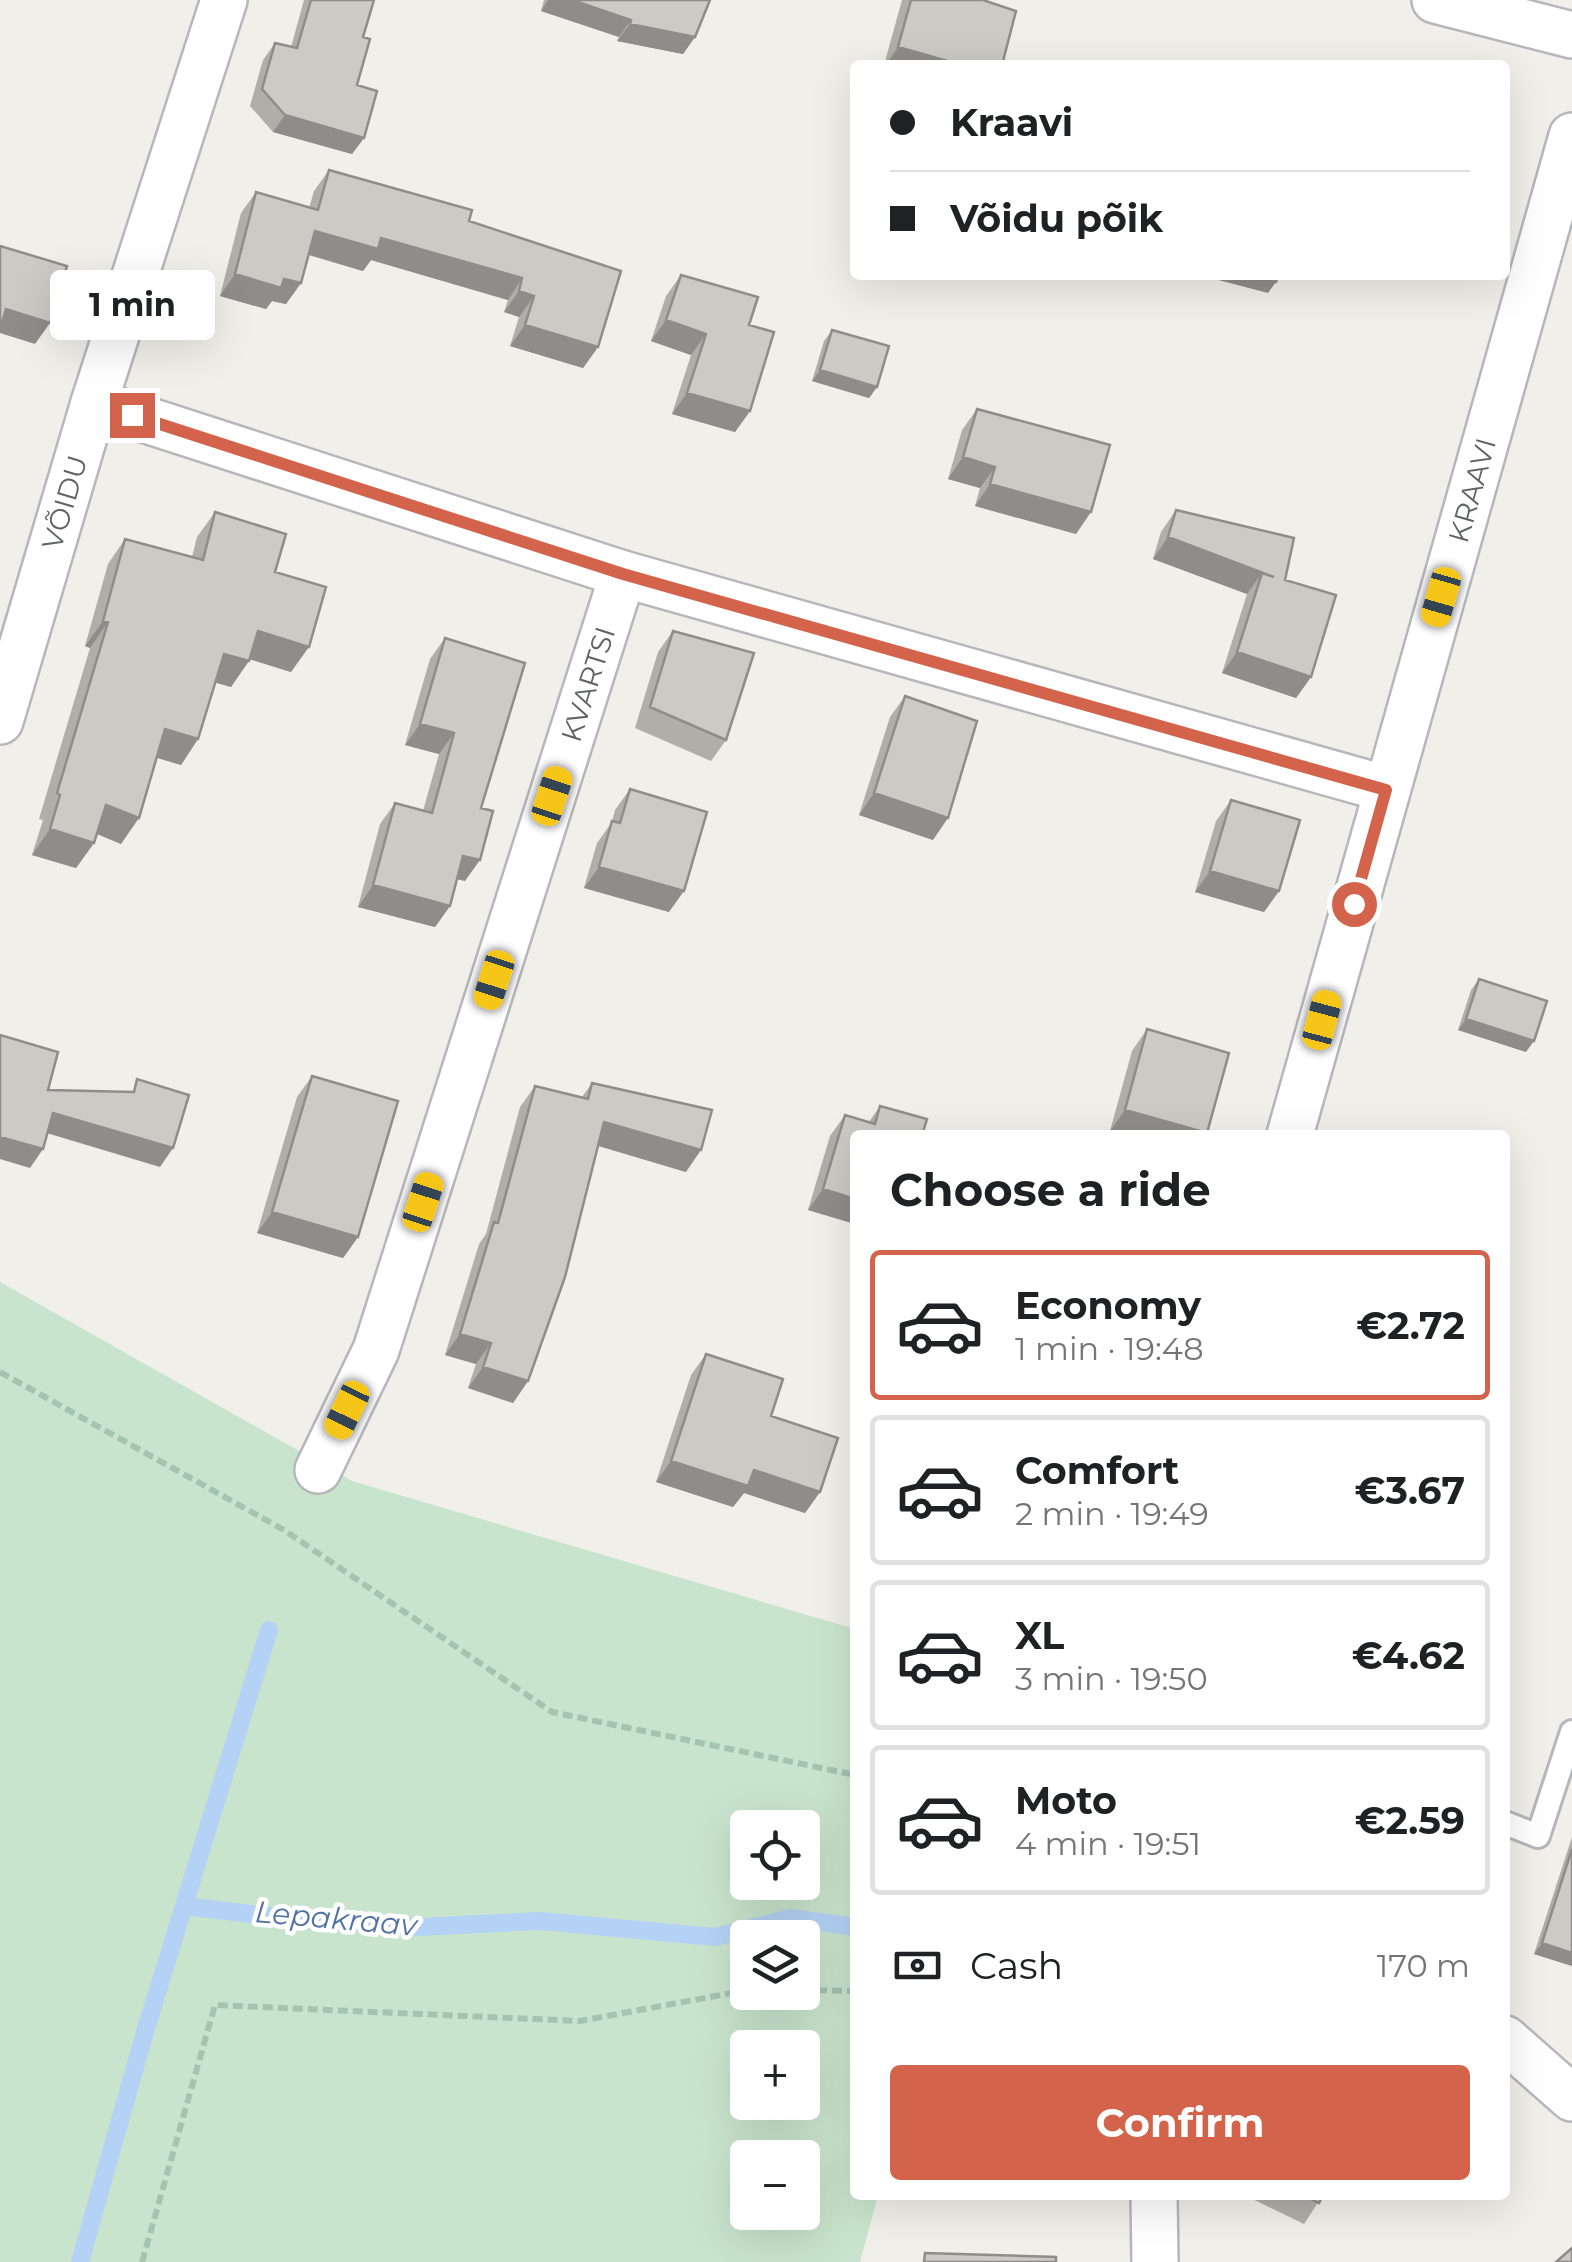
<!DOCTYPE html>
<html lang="en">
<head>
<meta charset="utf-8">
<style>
  body { margin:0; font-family:Montserrat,sans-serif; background:#f2f2f2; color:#202124; height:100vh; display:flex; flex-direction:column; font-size:38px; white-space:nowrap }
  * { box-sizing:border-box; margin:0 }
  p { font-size:32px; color:#757577 }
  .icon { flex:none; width:55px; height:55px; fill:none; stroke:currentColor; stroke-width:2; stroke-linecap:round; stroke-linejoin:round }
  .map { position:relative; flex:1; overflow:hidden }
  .panel { position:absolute; left:850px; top:1130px; width:660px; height:1070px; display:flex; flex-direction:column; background:#fff; border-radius:10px; box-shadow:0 10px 40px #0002 }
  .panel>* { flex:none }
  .top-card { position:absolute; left:850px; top:60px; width:660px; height:220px; border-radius:10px; box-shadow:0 10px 40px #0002; display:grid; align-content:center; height:220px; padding:0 40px; background:#fff }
  .tools { position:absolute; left:730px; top:1810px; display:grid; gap:20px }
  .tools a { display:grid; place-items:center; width:90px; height:90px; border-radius:10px; background:#fff; box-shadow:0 10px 40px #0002; font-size:50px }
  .end { position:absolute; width:45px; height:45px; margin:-22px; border:12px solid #d4634b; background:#fff; box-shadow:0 0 0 5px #fff }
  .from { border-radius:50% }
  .bubble { position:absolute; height:70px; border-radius:10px; background:#fff; box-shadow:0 10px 40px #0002; font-size:32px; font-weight:700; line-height:70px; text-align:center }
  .car { position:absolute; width:30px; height:60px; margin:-30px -15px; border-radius:12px; box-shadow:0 0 8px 2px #0007; background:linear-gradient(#f5c518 24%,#345 0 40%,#f5c518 0 76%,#345 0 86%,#f5c518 0) }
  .top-card b { display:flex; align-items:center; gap:35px; height:95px; font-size:38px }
  .top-card b+b { border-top:2px solid #e0e0e0 }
  .top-card i { width:25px; height:25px; background:#202124 }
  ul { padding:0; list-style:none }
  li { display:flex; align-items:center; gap:30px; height:150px; margin:0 20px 15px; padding:0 20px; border:5px solid #e0e0e0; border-radius:10px }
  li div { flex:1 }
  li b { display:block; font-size:38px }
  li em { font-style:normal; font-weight:700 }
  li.current { border-color:#d4634b }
  li>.icon { width:90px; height:90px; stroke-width:1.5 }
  h2 { padding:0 40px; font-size:45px; line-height:120px }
  .pay { display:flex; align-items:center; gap:25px; height:110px; padding:0 40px; font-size:38px }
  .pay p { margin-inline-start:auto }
  .cta { display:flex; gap:20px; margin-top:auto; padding:20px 40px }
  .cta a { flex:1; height:115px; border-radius:10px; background:#d4634b; color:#fff; font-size:40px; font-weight:700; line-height:115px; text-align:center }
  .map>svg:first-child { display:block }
</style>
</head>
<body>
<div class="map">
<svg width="1572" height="2262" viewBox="0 0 1572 2262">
  <rect width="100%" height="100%" fill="#f0efe9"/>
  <!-- green -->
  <path fill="#c9e4cc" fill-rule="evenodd" d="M0,1282L352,1481L855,1629V2195H878L860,2262H0ZM748,1828H802V1882H748ZM748,1938H802V1992H748ZM748,2048H802V2102H748ZM748,2158H802V2212H748Z"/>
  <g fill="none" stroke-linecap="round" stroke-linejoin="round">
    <!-- stream -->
    <path stroke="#b4d2f5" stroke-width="18" d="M184,1906L284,1918L419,1927L540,1921L715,1937L791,1918L855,1927
      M80,2262L145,2032L269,1630"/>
    <!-- service casing -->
    <g stroke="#b5b7bb" stroke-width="28">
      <path id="service" d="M1505,1823L1538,1836L1572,1732"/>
    </g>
    <!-- minor casing -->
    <g stroke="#b5b7bb" stroke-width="50">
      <g id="minor">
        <path d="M1435,0L1572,35"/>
        <path d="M94,403L623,574L1387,789"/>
        <path id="s1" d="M0,721L94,403L224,0"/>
        <path id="s2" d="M1290,1135L1572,136"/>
        <path id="s3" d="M318,1470L376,1350L623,574"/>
        <path d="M1505,2039L1572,2098"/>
        <path d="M1154,2195L1155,2262"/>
      </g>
    </g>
    <!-- path -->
    <path stroke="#a3c4af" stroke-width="6" stroke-dasharray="10 5" stroke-linecap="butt" d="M0,1372L284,1530L552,1712L855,1775
      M802,1990L855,1991
      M142,2262L215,2005L580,2021L748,1990"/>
    <!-- service -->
    <use href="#service" stroke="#fff" stroke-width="22"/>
    <!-- minor -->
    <use href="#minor" stroke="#fff" stroke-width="45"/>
  </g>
  <!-- wall -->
  <path fill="#afaea9" d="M304,0H374L363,37L357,85L364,138L352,154L273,132L250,106L263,60L275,43L291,47Z
    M544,0H710L695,37L683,54L617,41L619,37L541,11Z
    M902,0H983L1002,65H884Z
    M329,170L469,221L598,347L583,368L510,346L519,317L504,312L508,300L371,260L363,271L308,255L301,283L286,304L272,301L266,309L220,296L241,213L256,192L309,208L314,191Z
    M681,275L749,325L750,411L735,432L672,414L691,355L651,341L666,296Z
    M832,330L877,387L869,398L812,381L824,341Z
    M977,409L1076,534L975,506L980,488L948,479L962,430Z
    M1176,510L1285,580L1311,677L1296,698L1222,673L1247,594L1153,559L1161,532Z
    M215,512L275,572L291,672L249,659L231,687L215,682L198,739L181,765L157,757L121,844L97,834L94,843L76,868L32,855L43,820L39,819L90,648L85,646L108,564L125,539L192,557L197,537Z
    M673,631L726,740L711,761L635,728L658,652Z
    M445,638L481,808L465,881L457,879L450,906L435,927L358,907L380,824L395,803L423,811L439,754L405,745L430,659Z
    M905,696L933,840L859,815L890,717Z
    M630,789L669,912L584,888L597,843L612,822L615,810Z
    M1231,800L1279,891L1264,912L1195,892L1216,821Z
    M1479,979L1526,1052L1458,1030L1471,990Z
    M1147,1029L1205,1135H1123L1110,1131L1132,1051Z
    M312,1076L358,1237L343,1258L257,1233L297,1097Z
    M592,1083L686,1172L598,1146L528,1381L513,1403L468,1388L476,1364L445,1355L479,1244L486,1234L520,1107L535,1086L582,1097Z
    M880,1106L855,1224L808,1210L830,1136L845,1115L869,1122Z
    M706,1354L771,1416L820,1492L805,1513L744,1493L733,1507L656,1482L691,1375Z
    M1572,1837V1966L1534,1954Z
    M1244,2195H1323L1304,2224Z"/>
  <!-- shaded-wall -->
  <path fill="#8e8d8a" d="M548,0H572L631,20L619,37L541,11Z
    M630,24L695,37L683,54L617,41Z
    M898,47L951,62L949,65H886Z
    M285,115L364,138L352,154L273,132Z
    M315,231L381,238L522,278L508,300L371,260L363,271L300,252Z
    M235,274L284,279L301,283L286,304L272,301L266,309L220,296Z
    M1250,275L1276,282L1268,293L1203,276Z
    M519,291L534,296L519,317L504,312Z
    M6,309L50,323L35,344L0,333V318Z
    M666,320L706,334L691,355L651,341Z
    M525,325L598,347L583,368L510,346Z
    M820,370L877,387L869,398L812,381Z
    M687,393L750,411L735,432L672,414Z
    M963,457L995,467L980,488L948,479Z
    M990,484L1091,512L1076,534L975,506Z
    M1168,537L1274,577L1262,573L1247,594L1153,559Z
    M103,621L108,622L90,648L85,646Z
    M258,631L309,647L291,672L240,656Z
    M1237,652L1311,677L1296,698L1222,673Z
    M224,654L249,661L231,687L206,680Z
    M420,724L454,733L439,754L405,745Z
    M165,729L198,739L181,765L147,755Z
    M874,793L948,818L933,840L859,815Z
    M106,805L139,818L121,844L88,830Z
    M50,829L94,843L76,868L32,855Z
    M463,856L480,860L465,881L448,877Z
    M599,867L684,891L669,912L584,888Z
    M1210,871L1279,891L1264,912L1195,892Z
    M373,885L450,906L435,927L358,907Z
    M1466,1019L1534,1041L1526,1052L1458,1030Z
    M1125,1110L1207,1133L1205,1135H1123L1110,1131Z
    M53,1113L173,1148L160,1167L40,1131Z
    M604,1122L701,1150L686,1172L589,1143Z
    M0,1137L43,1149L30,1168L0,1159Z
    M823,1189L855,1199V1224L808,1210Z
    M272,1212L358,1237L343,1258L257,1233Z
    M460,1334L491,1343L476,1364L445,1355Z
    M483,1367L528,1381L513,1403L468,1388Z
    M671,1461L754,1470L820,1492L805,1513L744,1493L733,1507L656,1482Z
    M1542,1943L1572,1953V1966L1534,1954Z"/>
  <!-- building -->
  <path fill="#cbcac5" stroke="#8e8d8a" stroke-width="2.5" d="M311,0H374L363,37L370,39L357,85L377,91L364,138L285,115L262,89L275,43L297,48Z
    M572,0H710L695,37L630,24L631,20Z
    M911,0H983L1016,11L1002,65H951V62L898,47Z
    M329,170L472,210L469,221L621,271L598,347L525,325L534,296L519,291L522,278L381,238L378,249L315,231L301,283L284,279L281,288L235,274L256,192L318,210Z
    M0,246L67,266L50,323L6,309L1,326H0Z
    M681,275L758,297L749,325L774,332L750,411L687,393L706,334L666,320Z
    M1250,275H1278L1276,282Z
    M832,330L889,346L877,387L820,370Z
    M977,409L1110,445L1091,512L990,484L995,467L963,457Z
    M1176,510L1294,538L1285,580L1336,595L1311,677L1237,652L1262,573L1274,577L1168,537Z
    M215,512L286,534L275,572L326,587L309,647L258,631L249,661L224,654L198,739L165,729L139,818L106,805L94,843L50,829L60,795L57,793L108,622L103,621L125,539L203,560Z
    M673,631L754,653L726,740L650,707Z
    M445,638L525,663L481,808L493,811L480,860L463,856L450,906L373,885L395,803L432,813L454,733L420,724Z
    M905,696L977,721L948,818L874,793Z
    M630,789L707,812L684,891L599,867L612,821L620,823Z
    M1231,800L1300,820L1279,891L1210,871Z
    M1479,979L1547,1001L1534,1041L1466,1019Z
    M1147,1029L1229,1053L1207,1133L1125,1110Z
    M0,1035L58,1052L48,1090L134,1092L137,1079L189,1095L173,1148L53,1113L43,1149L0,1137Z
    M312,1076L398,1101L358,1237L272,1212Z
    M592,1083L712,1110L701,1150L604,1122L565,1277L528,1381L483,1367L491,1343L460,1334L494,1222L498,1223L535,1086L588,1099Z
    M880,1106L927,1119L922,1135H855V1199L823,1189L845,1115L875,1124Z
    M706,1354L783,1379L771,1416L838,1438L820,1492L754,1470L748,1486L671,1461Z
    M1572,1849V1953L1542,1943Z
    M1303,2195H1323L1319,2203Z
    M1572,2248V2262H1556Z
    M925,2253L1056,2257V2262H924Z"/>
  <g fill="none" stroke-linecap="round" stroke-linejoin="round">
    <!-- route -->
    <path stroke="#d4634b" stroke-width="12" d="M132,415L623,574L1386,790L1354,904"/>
  </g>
  <g text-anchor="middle" stroke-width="9" stroke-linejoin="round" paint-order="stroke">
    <!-- street labels -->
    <g font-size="28" fill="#606267" stroke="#fff">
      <text dy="10" stroke="none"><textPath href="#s2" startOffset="670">KRAAVI</textPath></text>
      <text dy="10" stroke="none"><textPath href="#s1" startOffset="228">VÕIDU</textPath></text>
      <text dy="10" stroke="none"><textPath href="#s3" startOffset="832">KVARTSI</textPath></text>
    </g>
    <!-- water labels -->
    <g font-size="30" font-style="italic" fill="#5272a6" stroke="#fff">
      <text transform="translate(336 1919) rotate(5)" y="10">Lepakraav</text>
    </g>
  </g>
</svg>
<div class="tools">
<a><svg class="icon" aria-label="locate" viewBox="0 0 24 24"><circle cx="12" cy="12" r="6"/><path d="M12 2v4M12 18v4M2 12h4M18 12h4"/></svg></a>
<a><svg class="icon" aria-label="layers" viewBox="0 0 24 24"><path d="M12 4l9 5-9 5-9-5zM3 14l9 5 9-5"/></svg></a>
<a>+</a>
<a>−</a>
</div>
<i class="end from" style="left:1354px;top:904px"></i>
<i class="end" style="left:132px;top:415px"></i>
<div class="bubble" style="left:50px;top:270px;width:165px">1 min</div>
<i class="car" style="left:1441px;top:597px;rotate:196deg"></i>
<i class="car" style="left:552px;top:796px;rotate:18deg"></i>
<i class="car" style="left:494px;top:980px;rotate:198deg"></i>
<i class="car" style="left:1322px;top:1020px;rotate:15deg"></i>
<i class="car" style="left:423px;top:1202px;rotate:18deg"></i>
<i class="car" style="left:347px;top:1410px;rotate:206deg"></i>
<div class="top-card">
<b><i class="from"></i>Kraavi</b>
<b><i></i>Võidu põik</b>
</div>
<section class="panel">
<h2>Choose a ride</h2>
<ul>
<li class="current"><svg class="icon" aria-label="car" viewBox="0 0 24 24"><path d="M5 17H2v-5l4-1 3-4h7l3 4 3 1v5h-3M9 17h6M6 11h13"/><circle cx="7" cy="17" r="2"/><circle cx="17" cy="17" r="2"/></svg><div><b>Economy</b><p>1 min · 19:48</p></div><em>€2.72</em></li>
<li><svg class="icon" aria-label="car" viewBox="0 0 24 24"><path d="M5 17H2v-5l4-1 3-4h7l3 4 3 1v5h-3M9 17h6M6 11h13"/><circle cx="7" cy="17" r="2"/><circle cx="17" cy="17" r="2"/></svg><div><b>Comfort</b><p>2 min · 19:49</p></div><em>€3.67</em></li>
<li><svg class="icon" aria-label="car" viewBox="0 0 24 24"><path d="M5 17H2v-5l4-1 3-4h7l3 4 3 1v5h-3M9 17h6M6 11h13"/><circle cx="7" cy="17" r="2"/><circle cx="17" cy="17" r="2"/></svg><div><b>XL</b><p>3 min · 19:50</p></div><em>€4.62</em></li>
<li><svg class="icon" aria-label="car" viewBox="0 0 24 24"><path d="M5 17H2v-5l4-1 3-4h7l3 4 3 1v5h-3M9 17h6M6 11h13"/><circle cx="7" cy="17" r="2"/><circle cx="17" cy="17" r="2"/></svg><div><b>Moto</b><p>4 min · 19:51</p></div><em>€2.59</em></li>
</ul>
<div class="pay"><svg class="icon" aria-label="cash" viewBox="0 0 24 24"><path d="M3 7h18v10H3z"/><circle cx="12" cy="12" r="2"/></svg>Cash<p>170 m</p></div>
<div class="cta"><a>Confirm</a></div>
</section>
</div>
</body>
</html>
